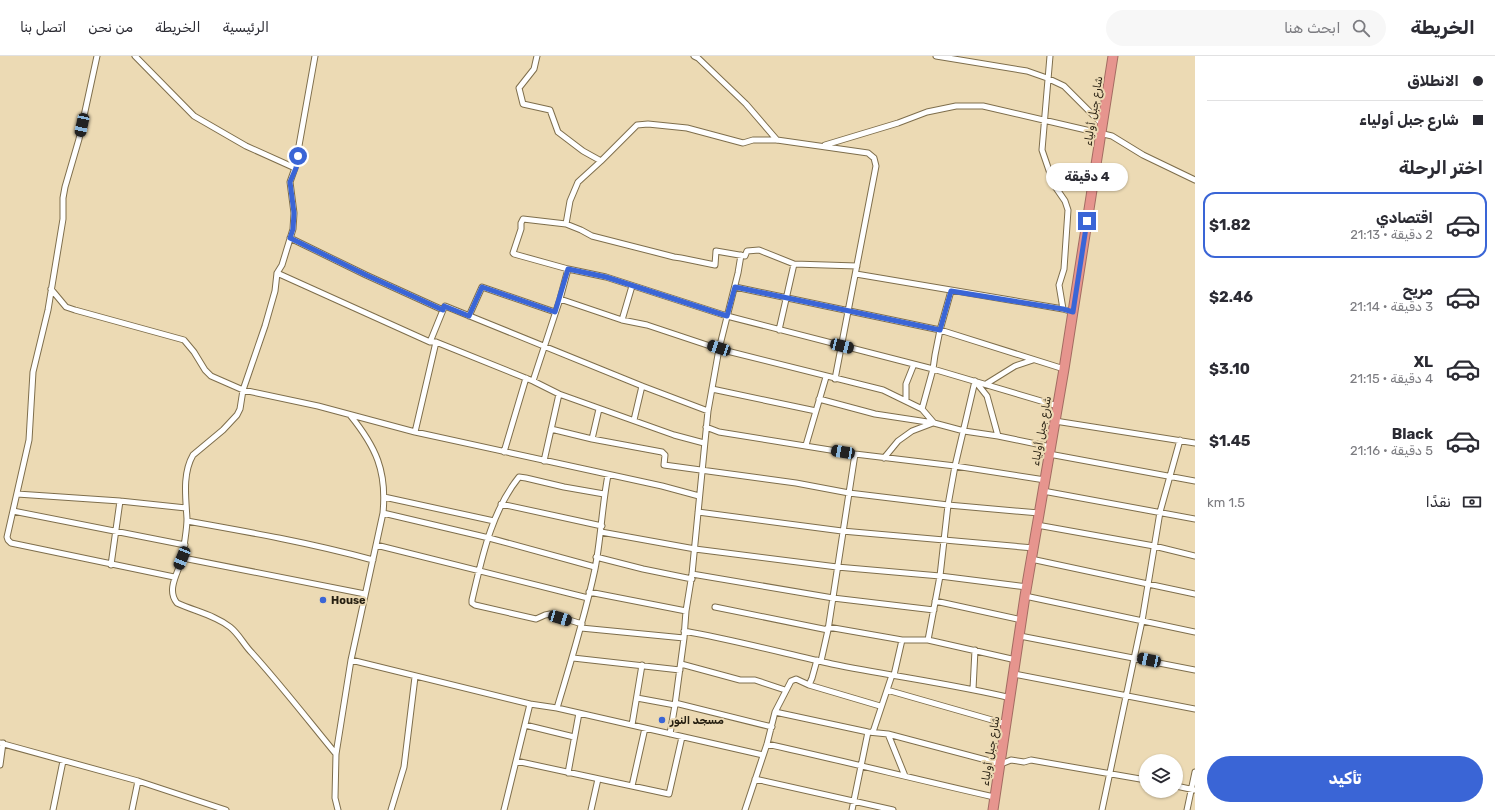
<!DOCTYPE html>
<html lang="ar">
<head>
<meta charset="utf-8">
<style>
  body { margin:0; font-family:Rubik,"Noto Naskh Arabic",sans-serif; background:#f7f7f7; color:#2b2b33; direction:rtl; height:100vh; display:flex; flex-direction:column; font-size:15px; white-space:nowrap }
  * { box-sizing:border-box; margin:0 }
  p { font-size:13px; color:#7c7c81 }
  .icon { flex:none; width:22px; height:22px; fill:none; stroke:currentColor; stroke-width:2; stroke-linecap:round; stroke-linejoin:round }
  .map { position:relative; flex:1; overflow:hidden; direction:ltr }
  .sheet { display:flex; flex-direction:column; background:#fff; width:300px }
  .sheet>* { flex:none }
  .banner { display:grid; align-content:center; height:88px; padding:0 12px; background:#fff }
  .fabs { position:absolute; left:1139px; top:698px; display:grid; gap:8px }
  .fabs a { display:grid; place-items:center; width:44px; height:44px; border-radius:50%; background:#fff; box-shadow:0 1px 3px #0004; font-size:20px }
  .end { position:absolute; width:18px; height:18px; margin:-9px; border:5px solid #3a65d6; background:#fff; box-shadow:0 0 0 2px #fff }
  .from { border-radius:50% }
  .bubble { position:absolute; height:28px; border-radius:14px; background:#fff; box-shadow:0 1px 3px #0004; font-size:13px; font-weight:700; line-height:28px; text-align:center; direction:rtl }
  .car { position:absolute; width:12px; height:24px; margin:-12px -6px; border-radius:5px; box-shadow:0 0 3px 1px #0007; background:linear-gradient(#222 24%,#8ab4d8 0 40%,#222 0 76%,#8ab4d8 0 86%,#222 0) }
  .banner b { display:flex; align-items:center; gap:14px; height:38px; font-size:15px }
  .banner b+b { border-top:1px solid #e1e1e2 }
  .banner i { width:10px; height:10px; background:#2b2b33 }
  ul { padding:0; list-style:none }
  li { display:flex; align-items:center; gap:12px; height:66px; margin:0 8px 6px; padding:0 4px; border:2px solid transparent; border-radius:12px }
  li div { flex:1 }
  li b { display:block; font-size:15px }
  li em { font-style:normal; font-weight:700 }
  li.active { border-color:#3a65d6 }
  li>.icon { width:36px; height:36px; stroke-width:1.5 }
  h2 { padding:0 12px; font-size:18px; line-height:48px }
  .pay { display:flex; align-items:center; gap:10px; height:44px; padding:0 12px; font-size:15px }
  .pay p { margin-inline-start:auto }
  .primary-button { display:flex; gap:8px; margin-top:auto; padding:8px 12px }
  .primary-button a { flex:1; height:46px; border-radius:24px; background:#3a65d6; color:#fff; font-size:16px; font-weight:700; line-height:46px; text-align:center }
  header { display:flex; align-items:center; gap:24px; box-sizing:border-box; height:56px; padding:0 20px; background:#fff; border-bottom:1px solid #e1e1e2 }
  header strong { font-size:19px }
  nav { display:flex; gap:22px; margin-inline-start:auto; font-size:14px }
  .search { width:280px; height:36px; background:#f7f7f7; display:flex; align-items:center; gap:10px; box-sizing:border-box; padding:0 14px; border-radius:22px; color:#7c7c81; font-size:15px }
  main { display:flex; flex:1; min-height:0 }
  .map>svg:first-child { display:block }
</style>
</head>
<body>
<header>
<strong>الخريطة</strong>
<div class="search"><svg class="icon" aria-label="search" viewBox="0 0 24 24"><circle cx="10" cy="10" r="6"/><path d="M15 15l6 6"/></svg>ابحث هنا</div>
<nav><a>الرئيسية</a><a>الخريطة</a><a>من نحن</a><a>اتصل بنا</a></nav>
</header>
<main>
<section class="sheet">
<div class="banner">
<b><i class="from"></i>الانطلاق</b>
<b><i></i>شارع جبل أولياء</b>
</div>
<h2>اختر الرحلة</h2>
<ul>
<li class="active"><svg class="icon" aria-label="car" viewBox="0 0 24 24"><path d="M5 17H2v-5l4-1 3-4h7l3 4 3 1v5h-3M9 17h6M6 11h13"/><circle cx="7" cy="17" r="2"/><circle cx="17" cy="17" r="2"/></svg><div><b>اقتصادي</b><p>2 دقيقة · 21:13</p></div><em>$1.82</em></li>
<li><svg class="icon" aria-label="car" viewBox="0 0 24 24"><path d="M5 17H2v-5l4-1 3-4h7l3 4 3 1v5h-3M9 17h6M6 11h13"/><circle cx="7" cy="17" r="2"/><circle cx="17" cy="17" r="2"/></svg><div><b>مريح</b><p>3 دقيقة · 21:14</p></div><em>$2.46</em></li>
<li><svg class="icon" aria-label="car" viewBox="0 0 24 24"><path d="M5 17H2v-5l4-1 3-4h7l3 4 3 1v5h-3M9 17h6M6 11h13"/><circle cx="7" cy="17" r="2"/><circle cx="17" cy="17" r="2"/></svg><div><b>XL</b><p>4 دقيقة · 21:15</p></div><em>$3.10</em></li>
<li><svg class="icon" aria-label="car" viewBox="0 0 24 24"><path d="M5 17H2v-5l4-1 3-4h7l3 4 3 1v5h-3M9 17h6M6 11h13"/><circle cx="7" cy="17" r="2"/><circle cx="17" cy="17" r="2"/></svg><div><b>Black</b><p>5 دقيقة · 21:16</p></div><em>$1.45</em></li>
</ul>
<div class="pay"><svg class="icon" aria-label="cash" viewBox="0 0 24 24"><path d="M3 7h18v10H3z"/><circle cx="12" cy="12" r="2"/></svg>نقدًا<p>1.5 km</p></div>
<div class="primary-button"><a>تأكيد</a></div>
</section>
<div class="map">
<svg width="1195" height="754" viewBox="0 0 1195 754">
  <rect width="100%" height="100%" fill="#ecdab4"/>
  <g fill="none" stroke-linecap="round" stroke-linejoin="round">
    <!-- street casing -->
    <g stroke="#7e6e4c" stroke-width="7">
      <path id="street" d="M97,0L79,83L65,131L63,142V163L48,254L33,316L29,384L7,481L8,484L11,487L174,521
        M135,0L194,60L246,90L295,112
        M315,0L295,112L290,126L294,157L293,173L282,209L277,217L275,235L265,270L243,334L240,353L237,359L223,374L193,399C182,418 186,443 187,463C187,472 185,482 184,491C184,495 183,500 182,503C178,517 166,534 177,547C194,555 215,559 230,571C239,578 244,589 252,597C281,629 308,664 336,698
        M537,0L534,13L519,32L523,48L550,54L558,76L583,95L601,105L637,69L648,68L687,72L743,87L753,84H777L868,97L874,102L876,110L835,323
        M694,0L698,2L746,48L777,84
        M936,0L1027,15L1047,22L1064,30L1102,68
        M1050,0L1042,94L1054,129L1065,145L1068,154L1064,213L1059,229L1063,253
        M825,89L898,67L927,56L956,50H983L1112,80L1143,99L1195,124
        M566,168L581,174L592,180L674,201L681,202L715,209L716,195L745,200L747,195L759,194L794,208
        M290,182L366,219L443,254L445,250L642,330L708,355
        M568,213L514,198L513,197L521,173V167L523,163L566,168L570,145L578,126L601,105
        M277,217L430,286H436L533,325L559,338L674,379L704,387
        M856,218L1063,253L1073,256
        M735,231L940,274L1064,313
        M51,233L66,251L75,254L184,284L194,296L205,314L211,320L243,334L318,350L415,376L662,430L699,440
        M560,243L622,264L647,269L719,293L883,334L922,353L934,367L964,375L998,380L1051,391
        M469,260L482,231L555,256
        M622,264L632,230
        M779,274L794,208L857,210
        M430,286L443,254
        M533,325L560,243L568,213L606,221L727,260L933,313L1058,350
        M975,325L987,340L998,380
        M986,328L1015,310L1033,304
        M712,333L816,355
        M819,343L875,358L934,367
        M906,345V328L914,308
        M922,353L933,313L935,299L940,274L951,235
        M634,364L642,330
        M1055,365L1195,387
        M706,371L719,376L855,398L955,410L1045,424
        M551,373L592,383L662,396L665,399L664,409L796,427L849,437L948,449L1039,457
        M415,376L436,286
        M592,383L599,353
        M806,389L826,321
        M504,396L526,322
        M1049,398L1195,425
        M884,402L898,385L912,375L933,367
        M544,405L559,338
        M1043,435L1195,463
        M17,438L120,445L186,452
        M384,441L494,465
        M501,448L602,470
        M13,455L185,489
        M698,456L842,475L1034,492
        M383,457L489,482L595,511
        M187,465C249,476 311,487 373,504
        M1037,469L1154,490L1195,500
        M601,476L695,493L837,511L940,520L1027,531
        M376,489L588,542
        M596,501L643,513L692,523
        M183,502L365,538
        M1031,503L1195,538
        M111,509L120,445
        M692,518L833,542L934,554
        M589,536L686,555
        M1025,540L1195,576
        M935,545L1022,564
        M715,551L828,574
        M582,568L550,558L545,559L536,563L475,549L472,547V544C482,502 491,456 519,421L526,422L564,431L604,438
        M828,571L902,584H928L1016,604
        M581,572L684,582
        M684,575C734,584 783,597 832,608C891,620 952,628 1011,642
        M1020,580L1195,614
        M928,584L940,520L948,449L955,410L975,325
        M573,602L680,614
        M351,604L530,648L557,652L763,699
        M821,605L828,574L855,398
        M681,608L740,624H755L785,634
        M1014,618L1195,653
        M894,619L902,584
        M809,629L812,622L817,604
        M973,633L975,594
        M887,634L1006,668
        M637,642L675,649
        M675,647L772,671
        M557,652C571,606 585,560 595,513C601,482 602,450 608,419
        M775,656L868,676L888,678L1001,708L1011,704L1024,706L1031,704L1146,724
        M525,669L574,681
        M632,669L642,609
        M873,676L892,619
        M670,678L675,649L684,582L686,555L692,518L708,355L719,293L738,217L741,199
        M888,678L905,720
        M0,687L138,725L226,754
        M767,688C843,705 919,724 994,741
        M516,705L669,738L682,681
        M0,709L3,687
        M568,717L579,657
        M755,723L893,754
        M632,730L645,672
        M1176,730L1195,734
        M53,754L63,705
        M132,754L138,725
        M338,754L335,742L336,698L351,604L383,457C387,415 376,391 350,359
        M391,754L404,711L415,621
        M504,754L530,648
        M591,754L598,723
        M745,754L767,688L775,656L791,625L796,623L809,629L880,650
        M852,754L868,676
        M1102,754L1142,565L1160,456L1180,384
        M1187,754L1195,716"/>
    </g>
    <!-- highway casing -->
    <g stroke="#a36c62" stroke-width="11">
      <path id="highway" d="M993,754L1025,540L1064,313L1113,0"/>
    </g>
    <!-- street -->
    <use href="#street" stroke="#fff" stroke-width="5"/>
    <!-- highway -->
    <use href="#highway" stroke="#e6958e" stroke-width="9"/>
  </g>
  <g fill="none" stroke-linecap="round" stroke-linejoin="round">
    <!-- route -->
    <path stroke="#3a65d6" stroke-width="5" d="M298,100L296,112L290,126L294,157L293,173L290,182L366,219L443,254L444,250L469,260L482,231L555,256L568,213L606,221L727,260L735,231L940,274L951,235L1063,253L1073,256L1087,165"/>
  </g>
  <!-- markers -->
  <g fill="#3a65d6" stroke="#ecdab4" stroke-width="1.5">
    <circle cx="323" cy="544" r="4"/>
    <circle cx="662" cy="664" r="4"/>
  </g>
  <g text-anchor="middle" stroke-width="4" stroke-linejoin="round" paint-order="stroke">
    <!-- street labels -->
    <g font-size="11" fill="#261f11" stroke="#ecdab4">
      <text transform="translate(1093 55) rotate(-81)" y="4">شارع جبل أولياء</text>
      <text transform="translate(1041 375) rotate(-80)" y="4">شارع جبل أولياء</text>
      <text transform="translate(990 695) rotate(-81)" y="4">شارع جبل أولياء</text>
    </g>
    <!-- poi labels -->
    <g font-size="11" font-weight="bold" fill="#261f11" stroke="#ecdab4" text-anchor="start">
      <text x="331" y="548">House</text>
      <text x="670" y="668">مسجد النور</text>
    </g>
  </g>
</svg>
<div class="fabs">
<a><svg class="icon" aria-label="layers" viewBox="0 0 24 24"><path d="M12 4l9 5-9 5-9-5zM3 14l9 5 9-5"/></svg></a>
</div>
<i class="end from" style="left:298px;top:100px"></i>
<i class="end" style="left:1087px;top:165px"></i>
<div class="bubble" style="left:1046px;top:107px;width:82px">4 دقيقة</div>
<i class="car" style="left:82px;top:69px;rotate:192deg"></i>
<i class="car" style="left:842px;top:290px;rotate:104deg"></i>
<i class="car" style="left:719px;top:292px;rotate:288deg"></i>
<i class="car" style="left:843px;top:396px;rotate:280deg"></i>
<i class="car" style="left:182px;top:502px;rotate:202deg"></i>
<i class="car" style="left:560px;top:562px;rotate:107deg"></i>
<i class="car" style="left:1149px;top:604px;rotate:282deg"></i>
</div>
</main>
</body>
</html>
